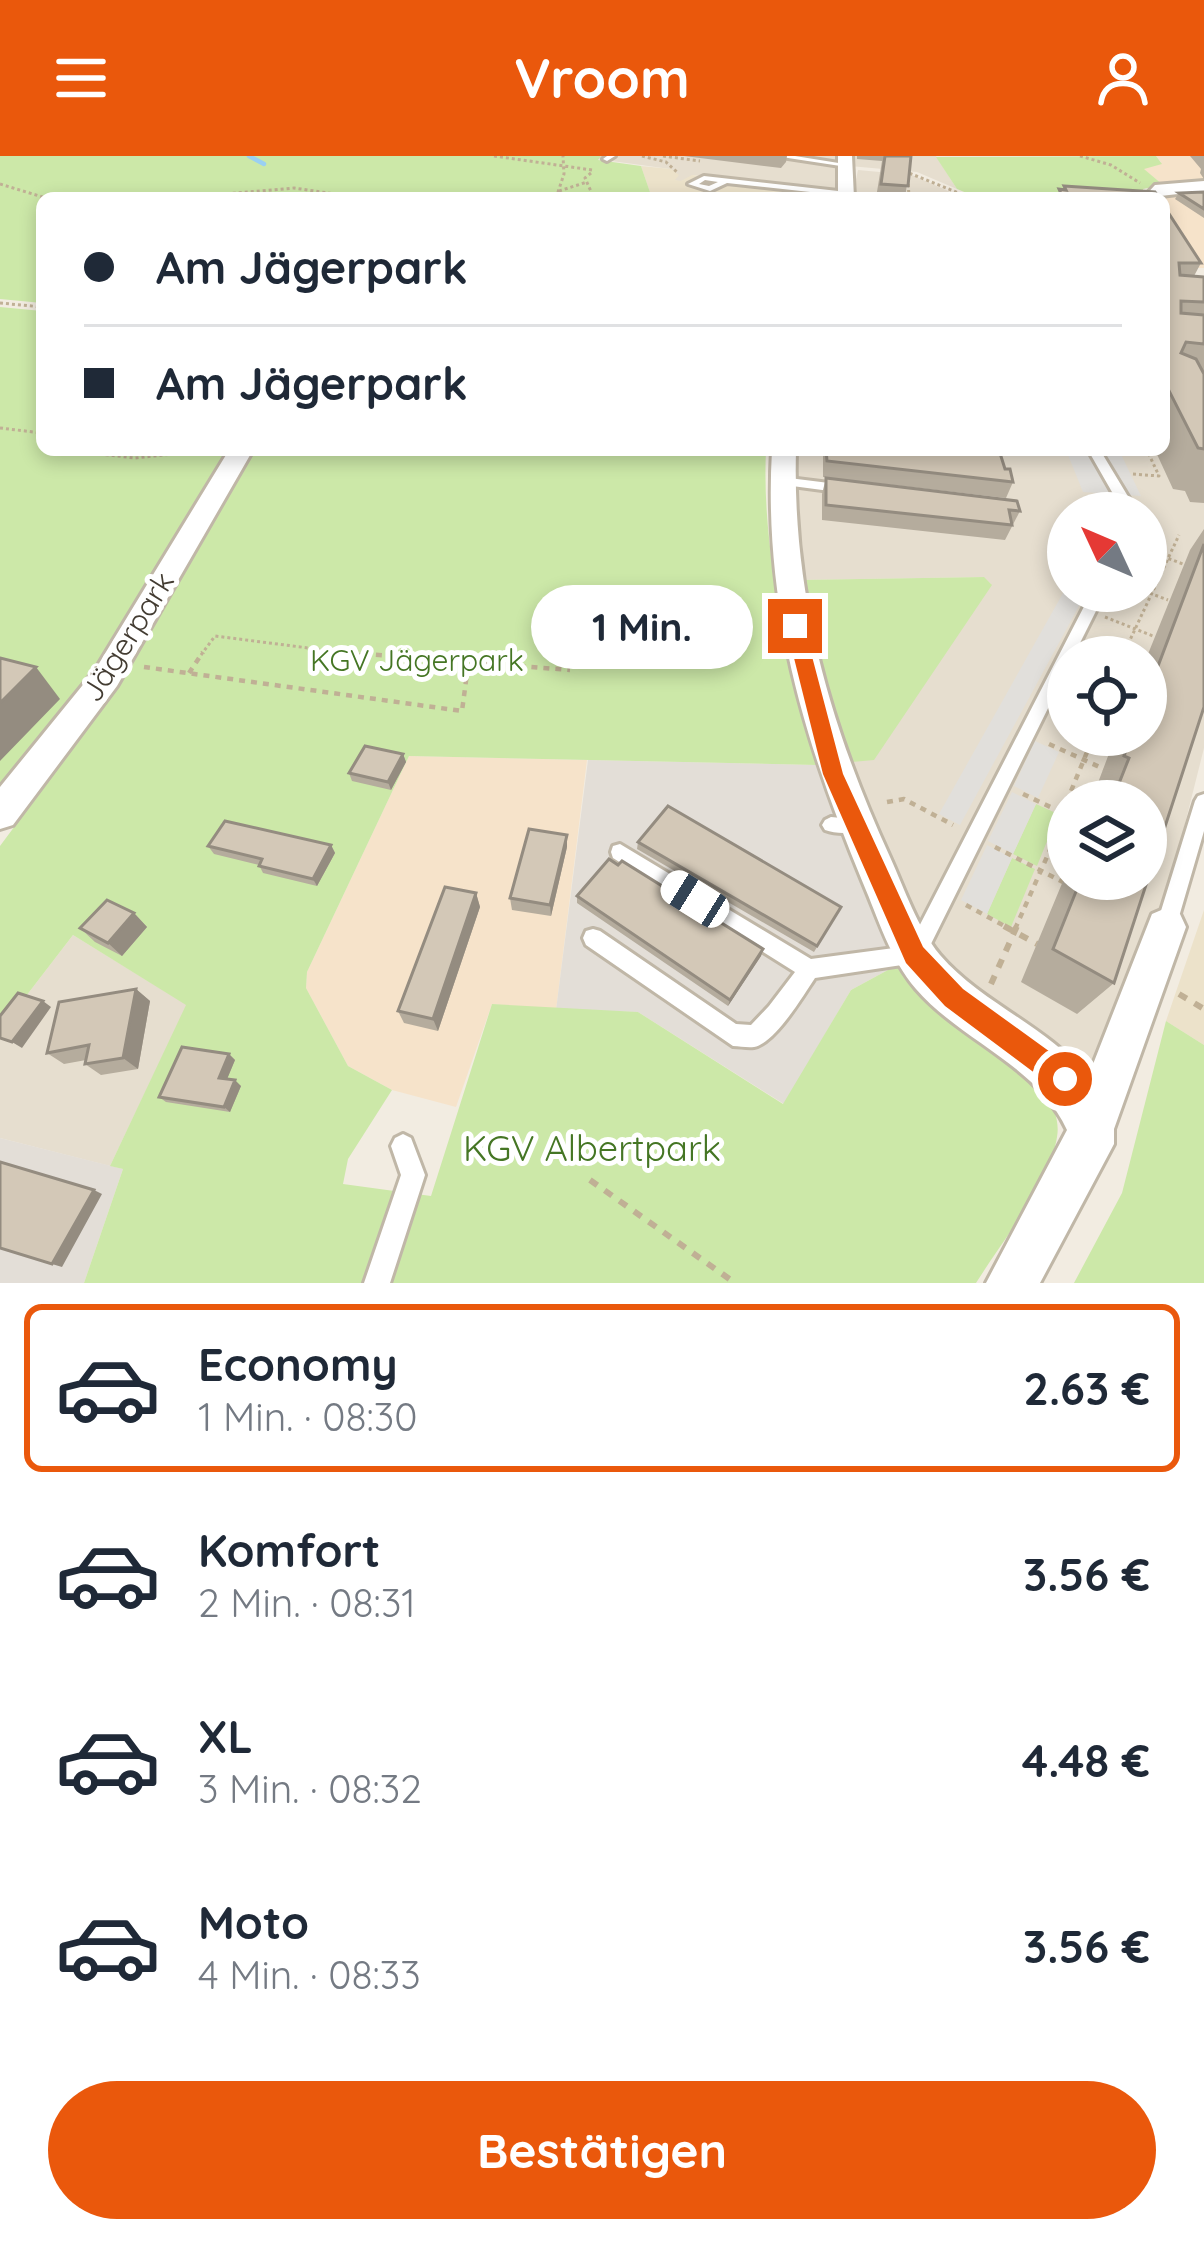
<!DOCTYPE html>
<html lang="de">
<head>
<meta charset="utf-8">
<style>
  body { margin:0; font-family:Quicksand,sans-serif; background:#f6f6f7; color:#1f2937; height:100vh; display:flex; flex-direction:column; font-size:45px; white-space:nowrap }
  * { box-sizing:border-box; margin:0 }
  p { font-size:39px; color:#747a83 }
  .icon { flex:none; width:66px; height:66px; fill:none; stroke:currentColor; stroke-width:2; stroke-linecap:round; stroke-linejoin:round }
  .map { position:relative; height:1127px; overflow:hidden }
  .sheet { display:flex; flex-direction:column; background:#fff; flex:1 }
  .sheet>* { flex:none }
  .hud { position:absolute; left:36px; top:36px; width:1134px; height:264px; border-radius:18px; box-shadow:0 6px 18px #0003; display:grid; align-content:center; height:264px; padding:0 48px; background:#fff }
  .needle { width:78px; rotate:314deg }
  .controls { position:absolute; left:1047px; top:336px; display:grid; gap:24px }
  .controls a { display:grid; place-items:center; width:120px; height:120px; border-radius:50%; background:#fff; box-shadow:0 6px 18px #0003; font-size:60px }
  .end { position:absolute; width:54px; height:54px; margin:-27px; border:15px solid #ea580c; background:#fff; box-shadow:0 0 0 6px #fff }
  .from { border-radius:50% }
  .bubble { position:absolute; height:84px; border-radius:42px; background:#fff; box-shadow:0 6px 18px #0003; font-size:39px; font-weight:700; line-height:84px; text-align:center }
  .car { position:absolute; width:36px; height:72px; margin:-36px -18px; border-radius:15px; box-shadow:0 0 9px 3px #0007; background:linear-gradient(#fff 24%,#345 0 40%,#fff 0 76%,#345 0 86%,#fff 0) }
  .hud b { display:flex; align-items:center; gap:42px; height:114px; font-size:45px }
  .hud b+b { border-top:3px solid #e0e1e3 }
  .hud i { width:30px; height:30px; background:#1f2937 }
  ul { padding:21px 0 0; list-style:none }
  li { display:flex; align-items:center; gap:36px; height:168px; margin:0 24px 18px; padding:0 24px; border:6px solid transparent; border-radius:18px }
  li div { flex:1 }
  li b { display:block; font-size:45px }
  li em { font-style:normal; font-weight:700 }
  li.on { border-color:#ea580c }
  li>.icon { width:108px; height:108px; stroke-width:1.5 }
  .cta { display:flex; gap:24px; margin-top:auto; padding:24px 48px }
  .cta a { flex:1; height:138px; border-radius:72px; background:#ea580c; color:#fff; font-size:48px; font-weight:700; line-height:138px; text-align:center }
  header { display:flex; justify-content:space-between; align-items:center; height:156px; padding:0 48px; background:#ea580c; color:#fff; font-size:54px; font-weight:700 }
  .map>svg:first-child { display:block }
</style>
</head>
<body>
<header><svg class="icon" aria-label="menu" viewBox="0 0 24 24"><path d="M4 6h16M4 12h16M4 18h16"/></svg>Vroom<svg class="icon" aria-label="person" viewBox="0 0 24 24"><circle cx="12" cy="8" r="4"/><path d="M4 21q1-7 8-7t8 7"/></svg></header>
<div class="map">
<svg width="1204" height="1127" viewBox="0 0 1204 1127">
  <rect width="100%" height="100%" fill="#f2ece1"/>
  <!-- residential -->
  <path fill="#e6decf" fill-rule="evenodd" d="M601,0H936L957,33L917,16L838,9L836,36L693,19L681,26L673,24L670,13L597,3Z
    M858,14L912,19L964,42H852Z
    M1204,255V592L1162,759L1098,922L962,829L933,798L841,607L991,428L983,421L799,424L792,338L797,294H1164ZM1068,357H1146V435H1068ZM1068,501H1146V579H1068ZM1068,645H1146V723H1068Z
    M73,779L187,849L110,1010L0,982V874Z"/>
  <!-- commercial -->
  <path fill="#f6e3ca" d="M1156,0H1204V112H1196L1164,51V42L1159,40L1166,36L1163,29L1142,12L1161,6Z
    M409,600L587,604L556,854L492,848L456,951L392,934L348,910L306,832L307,816Z"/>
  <!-- industrial -->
  <path fill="#e3ded7" d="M588,604L817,609L899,808L851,834L784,948L638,856L556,854Z
    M0,982L123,1013L84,1127H0Z"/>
  <!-- education -->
  <path fill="#ece2ca" d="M641,10L671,13L679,19L675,24L681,25L692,19L836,36L834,42H652Z
    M1204,754V889L1166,865Z"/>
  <!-- green -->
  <path fill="#cce8a8" d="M0,0H601L598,4L641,10L652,42H42V147L0,143Z
    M1156,0L1162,8L1144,13L1163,29L1143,33V42H979L957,33L936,1Z
    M0,151L42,155V294H233L95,522L0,635Z
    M250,294H766C761,401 791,506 817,609L409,600L307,816L306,832L348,910L392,934L348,1003L343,1028L431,1040L492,848L638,856L783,948L851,834L899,808C910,823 920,839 934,852C967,884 1067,923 1057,981C1050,1026 1001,1087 976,1127H84L123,1013L110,1010L186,849L73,779L0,874V690L99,557L190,387Z
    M984,421L992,429L874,604L841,607L799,424Z
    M1036,648L1058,658L1037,710L1013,698Z
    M1012,702L1035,713L1011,771L987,758Z
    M1166,865L1204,889V1127H1074L1122,1037Z"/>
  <!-- parking -->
  <path fill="#e1dfdb" d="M1066,294H1119L1141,340L1083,336Z
    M1067,430L1068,435L1086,437L960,669L939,658Z
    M1035,585L1059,596L1038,642L1014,630Z
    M1012,636L1036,648L1013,698L988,685Z
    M987,689L1012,702L987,758L961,744Z"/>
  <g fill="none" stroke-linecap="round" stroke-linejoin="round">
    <!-- stream -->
    <path stroke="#9ad0f2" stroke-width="4.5" d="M249,0L264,8"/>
    <!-- service casing -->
    <g stroke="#c0b7a7" stroke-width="6">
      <path id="service" d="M607,0H615L607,5L603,3Z
        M775,0H795L851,9L847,11Z
        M704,20L847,36L851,38L847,40L727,27L710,35L688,28ZM705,24L718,26L709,30L699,28Z
        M1088,294H1100L1138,357H1124Z
        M781,321L845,329L851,333L845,337L777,328L775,325Z
        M1092,435H1106L1073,501H1068V512L922,806L815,822C803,840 775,887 754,891C747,892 740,890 733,890L586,789L583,782L586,775L593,773L600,775L736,868L751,869L769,850L795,816L613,702L611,696L613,690L620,688L811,803L909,790Z
        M1204,638V675L1176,771L1173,778L1166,780L1159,778L1156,771L1195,645L1198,640Z
        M831,661L862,664L865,669L862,674C851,678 836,678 825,674L822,669L825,664Z
        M403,978L411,982L425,1019L390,1127H364L401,1019L391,990L395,982Z"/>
    </g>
    <!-- minor casing -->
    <g stroke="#c0b7a7" stroke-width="6">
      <path id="minor" d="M838,0H852L854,42H838Z
        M1204,25V35L1143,42L1155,29Z
        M229,294H253L117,530L13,669L0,673V631L95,514Z
        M772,294H796C792,439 830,570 890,701C905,734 917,771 940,799C982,848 1048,870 1088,921L1152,758L1166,752L1180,758L1186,771L1114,973V988L1040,1127H986L1067,974C1037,909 961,885 916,833C890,803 878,762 863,727C804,585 763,449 772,294Z"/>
    </g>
    <!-- path-far2 -->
    <path stroke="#c0b095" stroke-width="3" stroke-dasharray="3 3" stroke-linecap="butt" d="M494,0L592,14
      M642,0L666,6L678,17
      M663,0L700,5
      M1080,0L1111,9L1140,27
      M904,15L971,42
      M591,17L585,22L594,42
      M908,22L909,42
      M0,28L46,42
      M559,35L587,26
      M179,42L294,32L362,42
      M556,42L564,18L563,0
      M0,147L42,151
      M0,272L42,277
      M64,294L135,302L210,294
      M1133,318L1159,320L1147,294
      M1146,394L1183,408
      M1144,435L1168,444
      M1105,461L1153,480
      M201,499L215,480L363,499
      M1123,499L1179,379"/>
    <!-- path-far1 -->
    <path stroke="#c0b095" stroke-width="4.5" stroke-dasharray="6 6" stroke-linecap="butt" d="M340,496L570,514
      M1122,501L1124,496
      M144,511L462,555L468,510
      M189,517L203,496
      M1049,588L1104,613
      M1023,638L1061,656
      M887,646L904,643L953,669
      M1062,657L1094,579
      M995,691L1063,726
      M966,749L1010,773
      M1015,773L1066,658"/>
    <!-- path -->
    <path stroke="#c0b095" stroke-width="6" stroke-dasharray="9 9" stroke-linecap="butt" d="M1004,770L1037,788
      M991,828L1017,770
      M1179,838L1204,853
      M590,1024L735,1127"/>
    <!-- service -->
    <use href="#service" fill="#fff" fill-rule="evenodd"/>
    <!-- minor -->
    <use href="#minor" fill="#fff" fill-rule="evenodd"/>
  </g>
  <!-- wall -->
  <path fill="#b5ac9d" d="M684,0H787L786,6L781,12Z
    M857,0H911L905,42H876L882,5L857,3Z
    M1190,0H1204V23L1200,17L1201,13Z
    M1204,36V62L1175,43L1179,37Z
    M1164,50L1201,107L1194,120L1204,121V347L1190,346L1185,335L1173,333L1155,294H1164Z
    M823,294H999L1005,313L1013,326L1006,342L823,321Z
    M826,322L1020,355L1005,384L822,364V338Z
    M1204,373V551L1114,827L1077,858L1021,826L1068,713V723H1146V645H1096L1097,642L1093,640L1116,579H1146V503L1190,394Z
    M403,598L406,606L391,634L352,625L349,617Z
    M638,686L841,751L814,796L637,693Z
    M331,689L335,697L317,730L263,717L259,709L214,698L208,690Z
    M567,691L551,760L512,754L510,742Z
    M476,737L480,751L438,875L404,867L398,855Z
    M577,740L763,793L761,800L728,850L577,747Z
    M134,757L147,771L122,800L95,786L80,772Z
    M136,833L150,845L138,913L101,919L85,908L86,904L64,908L47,897Z
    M229,898L235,904L227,923L241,930L230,956L166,946L159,941Z"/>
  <!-- shaded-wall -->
  <path fill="#948c80" d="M36,511L60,543L0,605V547Z
    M403,598L406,606L391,634L388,626Z
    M567,679V691L551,760L550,749Z
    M331,689L335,697L317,730L313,723Z
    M476,737L480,751L438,875L433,863Z
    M134,757L147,771L122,800L108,787Z
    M763,793L761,800L728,850L730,844Z
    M136,833L150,845L138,913L123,902Z
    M43,845L51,851L22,892L12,886Z
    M229,898L235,904L225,928L219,922Z
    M235,924L241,930L230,956L224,951Z
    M94,1034L102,1038L62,1111L52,1108Z"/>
  <!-- building -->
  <path fill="#d3c8b7" stroke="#948c80" stroke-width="3" d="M885,0H911L908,30L881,28Z
    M1064,30L1155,36L1159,42H1063L1059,33L1066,34Z
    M1204,36V53L1179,37Z
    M1164,50L1201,107H1179L1180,119L1204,121V146L1181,145V157L1204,159V188L1186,186L1181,197L1196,203L1204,218V293L1198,292L1164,225Z
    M826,294H999L1005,313H1010L1013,326L827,305Z
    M826,322L1017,345L1020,355L1009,354L1012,369L826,349Z
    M1204,388V551L1114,827L1053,793L1081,723H1146V645H1112L1129,602L1124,600L1132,579H1146V542Z
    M0,502L36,511L0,547Z
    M365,590L403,598L388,626L349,617Z
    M668,650L841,751L817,790L638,686Z
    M225,665L331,689L313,723L259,710L262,703L208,690Z
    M529,673L567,679L550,749L510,742Z
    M609,703L618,709L622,705L763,793L730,844L577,740Z
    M445,731L476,737L433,863L398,855Z
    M107,744L134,757L108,787L80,772Z
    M136,833L123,902L85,908L89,889L47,897L59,846Z
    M18,837L43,845L12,886L0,882V860Z
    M182,891L229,898L219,922L235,924L224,951L159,941Z
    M0,1006L94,1034L52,1108L0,1092Z"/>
  <!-- route -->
  <path fill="#ea580c" d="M795,463L804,470L843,618L923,791L963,833L1075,914L1079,923L1075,933L1065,937L1056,933L945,850L906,807L823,618L786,470Z"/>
  <g text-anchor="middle" stroke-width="10" stroke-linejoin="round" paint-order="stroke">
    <!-- street labels -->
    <g font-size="30" fill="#433c32" stroke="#fff">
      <text transform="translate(128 481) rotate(-58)" y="10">Jägerpark</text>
    </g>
    <!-- park labels -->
    <g font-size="30" fill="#457624" stroke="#fff">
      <text x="417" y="515">KGV Jägerpark</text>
    </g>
    <!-- near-park labels -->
    <g font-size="36" fill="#457624" stroke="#fff">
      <text x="592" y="1005">KGV Albertpark</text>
    </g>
  </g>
</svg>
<div class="controls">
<a><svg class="needle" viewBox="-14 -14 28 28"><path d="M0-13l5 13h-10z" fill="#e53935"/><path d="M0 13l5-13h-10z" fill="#747a83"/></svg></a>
<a><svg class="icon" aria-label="locate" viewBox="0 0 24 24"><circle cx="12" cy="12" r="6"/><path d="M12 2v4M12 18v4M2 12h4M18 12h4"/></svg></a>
<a><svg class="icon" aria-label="layers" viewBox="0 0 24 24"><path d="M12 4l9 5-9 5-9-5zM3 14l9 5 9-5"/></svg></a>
</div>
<i class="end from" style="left:1065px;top:923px"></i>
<i class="end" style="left:795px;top:470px"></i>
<div class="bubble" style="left:531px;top:429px;width:222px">1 Min.</div>
<i class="car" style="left:695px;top:743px;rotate:302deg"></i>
<div class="hud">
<b><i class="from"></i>Am Jägerpark</b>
<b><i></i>Am Jägerpark</b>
</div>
</div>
<section class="sheet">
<ul>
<li class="on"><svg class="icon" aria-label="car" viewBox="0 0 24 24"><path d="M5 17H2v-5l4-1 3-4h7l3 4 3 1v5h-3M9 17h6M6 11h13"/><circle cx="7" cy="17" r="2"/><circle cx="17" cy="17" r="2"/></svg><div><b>Economy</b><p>1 Min. · 08:30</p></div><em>2.63 €</em></li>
<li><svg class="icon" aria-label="car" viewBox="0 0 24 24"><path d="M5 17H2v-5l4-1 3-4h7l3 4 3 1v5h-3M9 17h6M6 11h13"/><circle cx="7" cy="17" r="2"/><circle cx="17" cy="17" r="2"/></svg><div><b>Komfort</b><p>2 Min. · 08:31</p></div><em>3.56 €</em></li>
<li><svg class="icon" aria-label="car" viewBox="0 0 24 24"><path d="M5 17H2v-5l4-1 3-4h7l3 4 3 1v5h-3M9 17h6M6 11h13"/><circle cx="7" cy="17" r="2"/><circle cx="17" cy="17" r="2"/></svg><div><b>XL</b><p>3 Min. · 08:32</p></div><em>4.48 €</em></li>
<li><svg class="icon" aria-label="car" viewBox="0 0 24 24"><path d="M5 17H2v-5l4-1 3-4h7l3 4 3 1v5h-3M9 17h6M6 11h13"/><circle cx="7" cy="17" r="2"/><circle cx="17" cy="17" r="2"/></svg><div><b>Moto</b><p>4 Min. · 08:33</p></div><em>3.56 €</em></li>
</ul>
<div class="cta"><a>Bestätigen</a></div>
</section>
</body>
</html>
